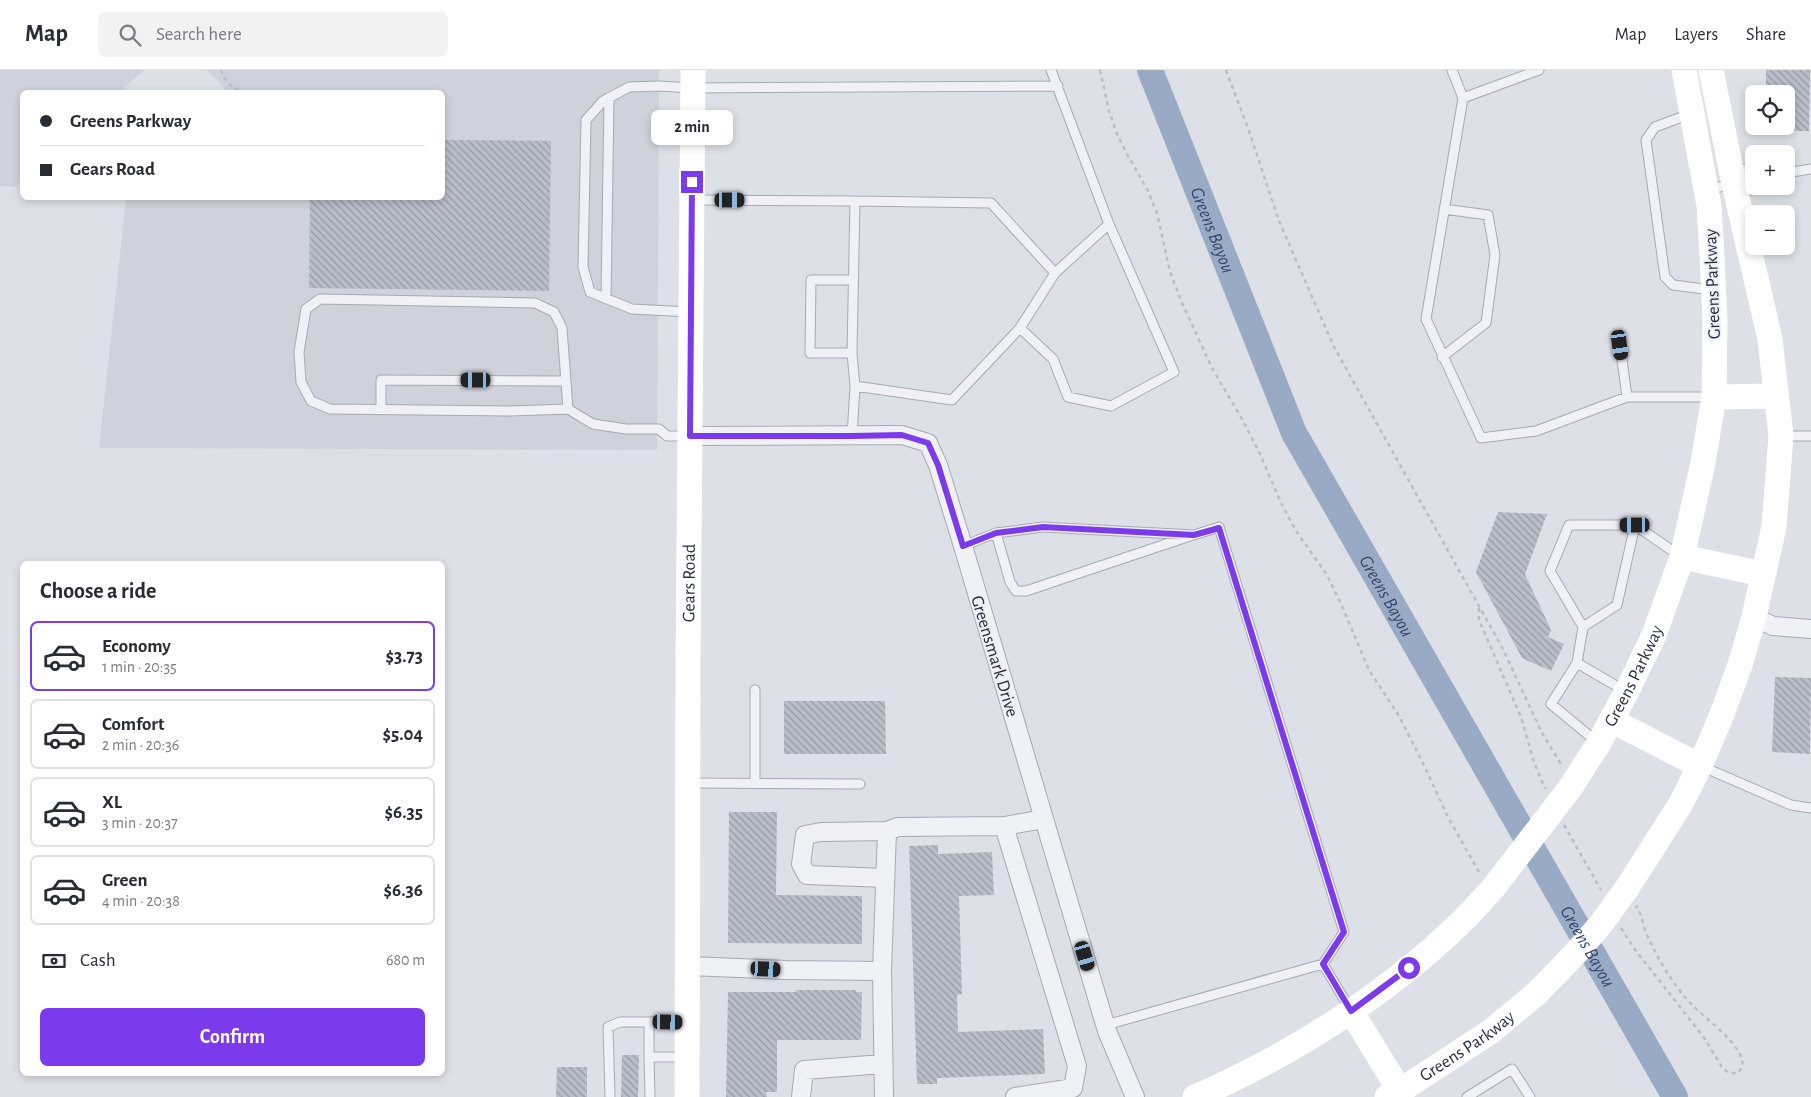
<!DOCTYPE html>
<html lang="en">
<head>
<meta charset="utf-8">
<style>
  body { margin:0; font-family:"Alegreya Sans",sans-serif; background:#f2f2f3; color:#2b2b33; height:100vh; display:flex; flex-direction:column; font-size:19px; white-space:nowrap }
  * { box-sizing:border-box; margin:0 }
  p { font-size:16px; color:#7c7c81 }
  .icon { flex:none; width:28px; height:28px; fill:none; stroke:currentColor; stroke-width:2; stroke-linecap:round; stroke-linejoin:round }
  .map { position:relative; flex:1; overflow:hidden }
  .details { position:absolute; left:20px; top:491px; width:425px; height:515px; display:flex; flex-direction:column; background:#fff; border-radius:8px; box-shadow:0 2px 8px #0003 }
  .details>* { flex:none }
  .hud { position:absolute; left:20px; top:20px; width:425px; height:110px; border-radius:8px; box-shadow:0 2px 8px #0003; display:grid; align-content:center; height:110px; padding:0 20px; background:#fff }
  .fabs { position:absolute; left:1745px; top:15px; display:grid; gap:10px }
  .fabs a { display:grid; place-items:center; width:50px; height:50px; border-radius:8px; background:#fff; box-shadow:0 2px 8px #0003; font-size:25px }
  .end { position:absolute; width:22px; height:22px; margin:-11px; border:6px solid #7c3aed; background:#fff; box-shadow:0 0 0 2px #fff }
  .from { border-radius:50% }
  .bubble { position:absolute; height:35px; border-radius:8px; background:#fff; box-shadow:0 2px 8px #0003; font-size:16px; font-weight:700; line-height:35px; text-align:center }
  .car { position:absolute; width:15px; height:30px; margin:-15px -8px; border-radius:6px; box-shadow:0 0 4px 1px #0007; background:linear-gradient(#222 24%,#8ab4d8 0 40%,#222 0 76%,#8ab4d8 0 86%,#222 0) }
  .hud b { display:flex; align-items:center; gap:18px; height:48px; font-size:19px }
  .hud b+b { border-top:1px solid #e1e1e2 }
  .hud i { width:12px; height:12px; background:#2b2b33 }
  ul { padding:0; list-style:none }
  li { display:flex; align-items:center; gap:15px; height:70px; margin:0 10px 8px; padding:0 10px; border:2px solid #e1e1e2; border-radius:8px }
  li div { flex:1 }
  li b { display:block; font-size:19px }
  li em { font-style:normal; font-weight:700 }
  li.current { border-color:#7c3aed }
  li>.icon { width:45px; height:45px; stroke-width:1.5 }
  h2 { padding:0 20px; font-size:22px; line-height:60px }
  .pay { display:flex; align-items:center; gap:12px; height:55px; padding:0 20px; font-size:19px }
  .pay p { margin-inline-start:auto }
  .button { display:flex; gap:10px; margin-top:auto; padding:10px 20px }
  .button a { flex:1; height:58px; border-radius:8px; background:#7c3aed; color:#fff; font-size:20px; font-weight:700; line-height:58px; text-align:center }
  header { display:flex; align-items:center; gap:30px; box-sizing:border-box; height:70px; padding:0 25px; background:#fff; border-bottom:1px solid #e1e1e2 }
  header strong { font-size:24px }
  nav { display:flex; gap:28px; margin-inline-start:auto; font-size:18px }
  .search { width:350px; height:45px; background:#f2f2f3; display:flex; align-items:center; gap:12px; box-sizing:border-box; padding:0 18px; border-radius:8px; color:#7c7c81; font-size:19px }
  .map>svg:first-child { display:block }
</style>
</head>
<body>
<header>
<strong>Map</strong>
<div class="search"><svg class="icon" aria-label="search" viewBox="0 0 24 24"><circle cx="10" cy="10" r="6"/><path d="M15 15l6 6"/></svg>Search here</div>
<nav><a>Map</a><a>Layers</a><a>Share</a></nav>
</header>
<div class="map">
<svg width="1811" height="1027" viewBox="0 0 1811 1027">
  <defs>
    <pattern id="building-back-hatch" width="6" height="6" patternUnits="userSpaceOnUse" patternTransform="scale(1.25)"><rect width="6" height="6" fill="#babec9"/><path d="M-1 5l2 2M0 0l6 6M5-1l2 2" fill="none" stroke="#979ba4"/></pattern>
  </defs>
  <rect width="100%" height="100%" fill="#dde0e6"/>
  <!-- built -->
  <path fill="#cfd2db" d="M0,0H144L119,22H22V110L15,117L0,116Z
    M207,0H659L657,380L99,378L126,129L127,128H442V22H228Z"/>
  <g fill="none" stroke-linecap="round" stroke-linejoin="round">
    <!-- river -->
    <path stroke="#99aac5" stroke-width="26" id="s1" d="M1150,0L1294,363L1675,1027"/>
  </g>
  <!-- building -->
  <path fill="url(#building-back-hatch)" d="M1766,0H1810L1809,61H1786V24H1766Z
    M442,70L551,71L549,221L309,218L310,128H442Z
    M1498,442L1547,444L1525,504L1551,560L1548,567L1564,574L1551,601L1522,588L1476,502Z
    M1775,607L1811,608L1810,684L1772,682Z
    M784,631H885L886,684H784Z
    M729,742H777L776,825L862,826V874L728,873Z
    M938,775V784L992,782L994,825L959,826L962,924L957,925L958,962L1043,959L1045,1004L937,1008V1014H917L909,776Z
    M796,920H856V922H862L861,970H777V1022H766L767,1027H726L728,922H796Z
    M622,985H639L638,1027H621Z
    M557,997H587V1027H556Z"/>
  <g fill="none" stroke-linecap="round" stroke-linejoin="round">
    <!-- lane casing -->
    <g stroke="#a6aab3" stroke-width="11">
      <path id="lane" d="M1452,0L1463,28L1426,249L1481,368L1536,361L1627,327H1711
        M1463,28L1539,0
        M1690,44L1655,57L1646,70L1665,207L1673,215L1712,220
        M1786,103L1811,99
        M1741,110L1744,99L1754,97
        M1709,119L1740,113L1751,120L1762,116
        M694,130L855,131L991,133L1055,203
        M606,229L609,28
        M690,242L632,239L590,222L583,197L586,50L603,31L629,17L659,16L692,18L1058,16
        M1020,258L1053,289L1068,327L1111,336L1174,302L1109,154L1051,0
        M1620,275L1627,327
        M852,283H810L811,210H853
        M1442,287L1486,253L1495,185L1488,145L1444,139
        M855,316L952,330L1020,258L1055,203L1109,154
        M568,339L562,258L554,242L535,233L320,229L306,239L299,282L301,312L311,331L330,339L510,341L568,339L593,354L626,359H659L667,366H690
        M381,340V310L566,311
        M852,366L855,316L852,283L855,131
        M1781,366H1811
        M996,463L1010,512L1016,521H1026L1190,466
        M963,476L996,463L1043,457L1194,465L1219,457L1344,862L1323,894L1350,939
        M1583,557L1617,535L1635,455
        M1577,593L1625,621
        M755,620V713
        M1597,672L1551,634L1577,593L1583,557L1550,501L1569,455H1635L1680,486
        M1703,697L1791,735L1811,738
        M690,713L860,714
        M1106,955L1323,894
        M649,987V952
        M610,1027L608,957L620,952H687
        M650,1027L649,987H685
        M1467,1027L1512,999L1530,1027"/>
    </g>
    <!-- street casing -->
    <g stroke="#a6aab3" stroke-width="20">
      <path id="street" d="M690,366L902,365L928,373L938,395L963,476L1107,961L1135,1027
        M1754,547L1773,556L1811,559
        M885,808L807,805L801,794L805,765L821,762L887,761
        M688,896L786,900L882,901L884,1027
        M882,901L887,761L898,757L1004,756
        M801,1027L804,1000L883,994
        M1015,1027L1073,1018L1077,996L1004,756L1044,749"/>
    </g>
    <!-- path -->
    <path stroke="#bbbec5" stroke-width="2.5" stroke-dasharray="4 4" stroke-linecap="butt" d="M221,0C224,11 233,18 242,22
      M1100,0L1109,41L1117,64L1126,82L1147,119L1157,143L1170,202L1182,233L1212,298L1242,349L1260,384L1281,433L1296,461L1327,505L1342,536L1369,600L1399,646L1422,691L1448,747L1480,804
      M1226,0L1249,61L1279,151L1334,277L1503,579L1541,661L1562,696
      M1479,538V550L1521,647L1534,692L1545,719
      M1564,755L1601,820
      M1621,858L1633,877L1705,969L1723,999L1730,1003H1738C1738,1002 1742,998 1742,997C1747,978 1705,948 1693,936C1673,915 1659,891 1647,865C1643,856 1642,844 1636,836"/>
    <!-- lane -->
    <use href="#lane" stroke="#eff1f5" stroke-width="9"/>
    <!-- street -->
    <use href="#street" stroke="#eff1f5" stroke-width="18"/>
    <!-- secondary -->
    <g stroke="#fff" stroke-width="25">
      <path d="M1714,327L1776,326"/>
      <path d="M1682,487L1763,504"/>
      <path d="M1611,650L1700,696"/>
      <path id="s2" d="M1570,718L1599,673L1627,621L1654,565L1682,487L1703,393L1714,327L1715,250L1712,186L1709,136L1684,0"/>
      <path d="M1627,818L1680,735L1700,696L1722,644L1740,595L1754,547L1774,457L1781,366L1770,269L1734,114L1711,0"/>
      <path d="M1351,941L1400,1021"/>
      <path id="s3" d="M687,1027L688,593L693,0"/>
      <path d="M1195,1027C1303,980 1417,906 1494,817"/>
      <path id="s4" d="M1387,1027L1400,1021L1490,962L1536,924"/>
    </g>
    <!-- secondary-bridge -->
    <path stroke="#fff" stroke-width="25" d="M1494,817L1570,718
      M1536,924L1574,885L1601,854L1627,818"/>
  </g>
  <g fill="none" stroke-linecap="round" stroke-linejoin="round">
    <!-- route -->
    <path stroke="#7c3aed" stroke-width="6" d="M692,112L690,366H852L902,365L928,373L938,395L963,476L996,463L1043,457L1194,465L1219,458L1344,862L1323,894L1351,941L1409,898"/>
  </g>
  <g text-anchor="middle" stroke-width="4" stroke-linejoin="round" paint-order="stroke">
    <!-- street labels -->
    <g font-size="18" fill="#272d3c" stroke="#eceff4">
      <text transform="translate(1712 214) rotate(-92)" y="6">Greens Parkway</text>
      <text dy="6" stroke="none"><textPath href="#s3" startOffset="514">Gears Road</textPath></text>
      <text transform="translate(995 586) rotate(73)" y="6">Greensmark Drive</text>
      <text dy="6" stroke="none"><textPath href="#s2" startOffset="129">Greens Parkway</textPath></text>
      <text dy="6" stroke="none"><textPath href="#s4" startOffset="95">Greens Parkway</textPath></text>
    </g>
    <!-- water labels -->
    <g font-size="19" font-style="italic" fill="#33476e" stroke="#eceff4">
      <text dy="7" stroke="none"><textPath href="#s1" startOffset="172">Greens Bayou</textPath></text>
      <text dy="7" stroke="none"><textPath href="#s1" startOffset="578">Greens Bayou</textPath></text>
      <text dy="7" stroke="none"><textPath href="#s1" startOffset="982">Greens Bayou</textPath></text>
    </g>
  </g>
</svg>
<div class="fabs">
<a><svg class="icon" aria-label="locate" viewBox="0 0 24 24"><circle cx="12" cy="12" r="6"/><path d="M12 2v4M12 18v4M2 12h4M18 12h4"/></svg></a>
<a>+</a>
<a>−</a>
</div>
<i class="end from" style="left:1409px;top:898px"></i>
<i class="end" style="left:692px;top:112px"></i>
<div class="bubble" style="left:651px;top:40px;width:82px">2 min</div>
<i class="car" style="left:730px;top:130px;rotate:90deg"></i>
<i class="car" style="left:1620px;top:275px;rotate:172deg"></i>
<i class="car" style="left:476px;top:310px;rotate:270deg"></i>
<i class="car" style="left:1635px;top:455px;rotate:270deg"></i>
<i class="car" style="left:1085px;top:886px;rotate:163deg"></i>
<i class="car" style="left:766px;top:899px;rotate:93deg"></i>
<i class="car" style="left:668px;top:952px;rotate:91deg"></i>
<div class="hud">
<b><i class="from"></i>Greens Parkway</b>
<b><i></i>Gears Road</b>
</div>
<section class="details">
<h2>Choose a ride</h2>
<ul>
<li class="current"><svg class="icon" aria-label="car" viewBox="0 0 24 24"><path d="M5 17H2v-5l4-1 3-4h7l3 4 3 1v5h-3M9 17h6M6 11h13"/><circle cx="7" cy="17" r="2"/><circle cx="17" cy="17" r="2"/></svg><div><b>Economy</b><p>1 min · 20:35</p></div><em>$3.73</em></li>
<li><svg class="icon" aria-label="car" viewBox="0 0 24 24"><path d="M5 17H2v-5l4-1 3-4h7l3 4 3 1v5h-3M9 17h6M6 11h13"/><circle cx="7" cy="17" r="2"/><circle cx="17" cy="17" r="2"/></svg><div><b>Comfort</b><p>2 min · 20:36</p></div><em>$5.04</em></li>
<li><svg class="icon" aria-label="car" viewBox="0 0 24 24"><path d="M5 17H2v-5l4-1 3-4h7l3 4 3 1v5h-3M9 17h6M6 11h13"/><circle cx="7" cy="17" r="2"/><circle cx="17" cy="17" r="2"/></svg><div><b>XL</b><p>3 min · 20:37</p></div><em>$6.35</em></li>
<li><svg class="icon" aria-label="car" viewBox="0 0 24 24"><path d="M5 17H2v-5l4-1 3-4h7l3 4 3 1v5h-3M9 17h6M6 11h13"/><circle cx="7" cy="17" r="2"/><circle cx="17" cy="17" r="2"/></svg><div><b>Green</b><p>4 min · 20:38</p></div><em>$6.36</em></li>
</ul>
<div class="pay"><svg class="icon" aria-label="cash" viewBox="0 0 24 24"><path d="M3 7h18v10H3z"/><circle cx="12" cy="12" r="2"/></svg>Cash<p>680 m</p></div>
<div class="button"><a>Confirm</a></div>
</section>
</div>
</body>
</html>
